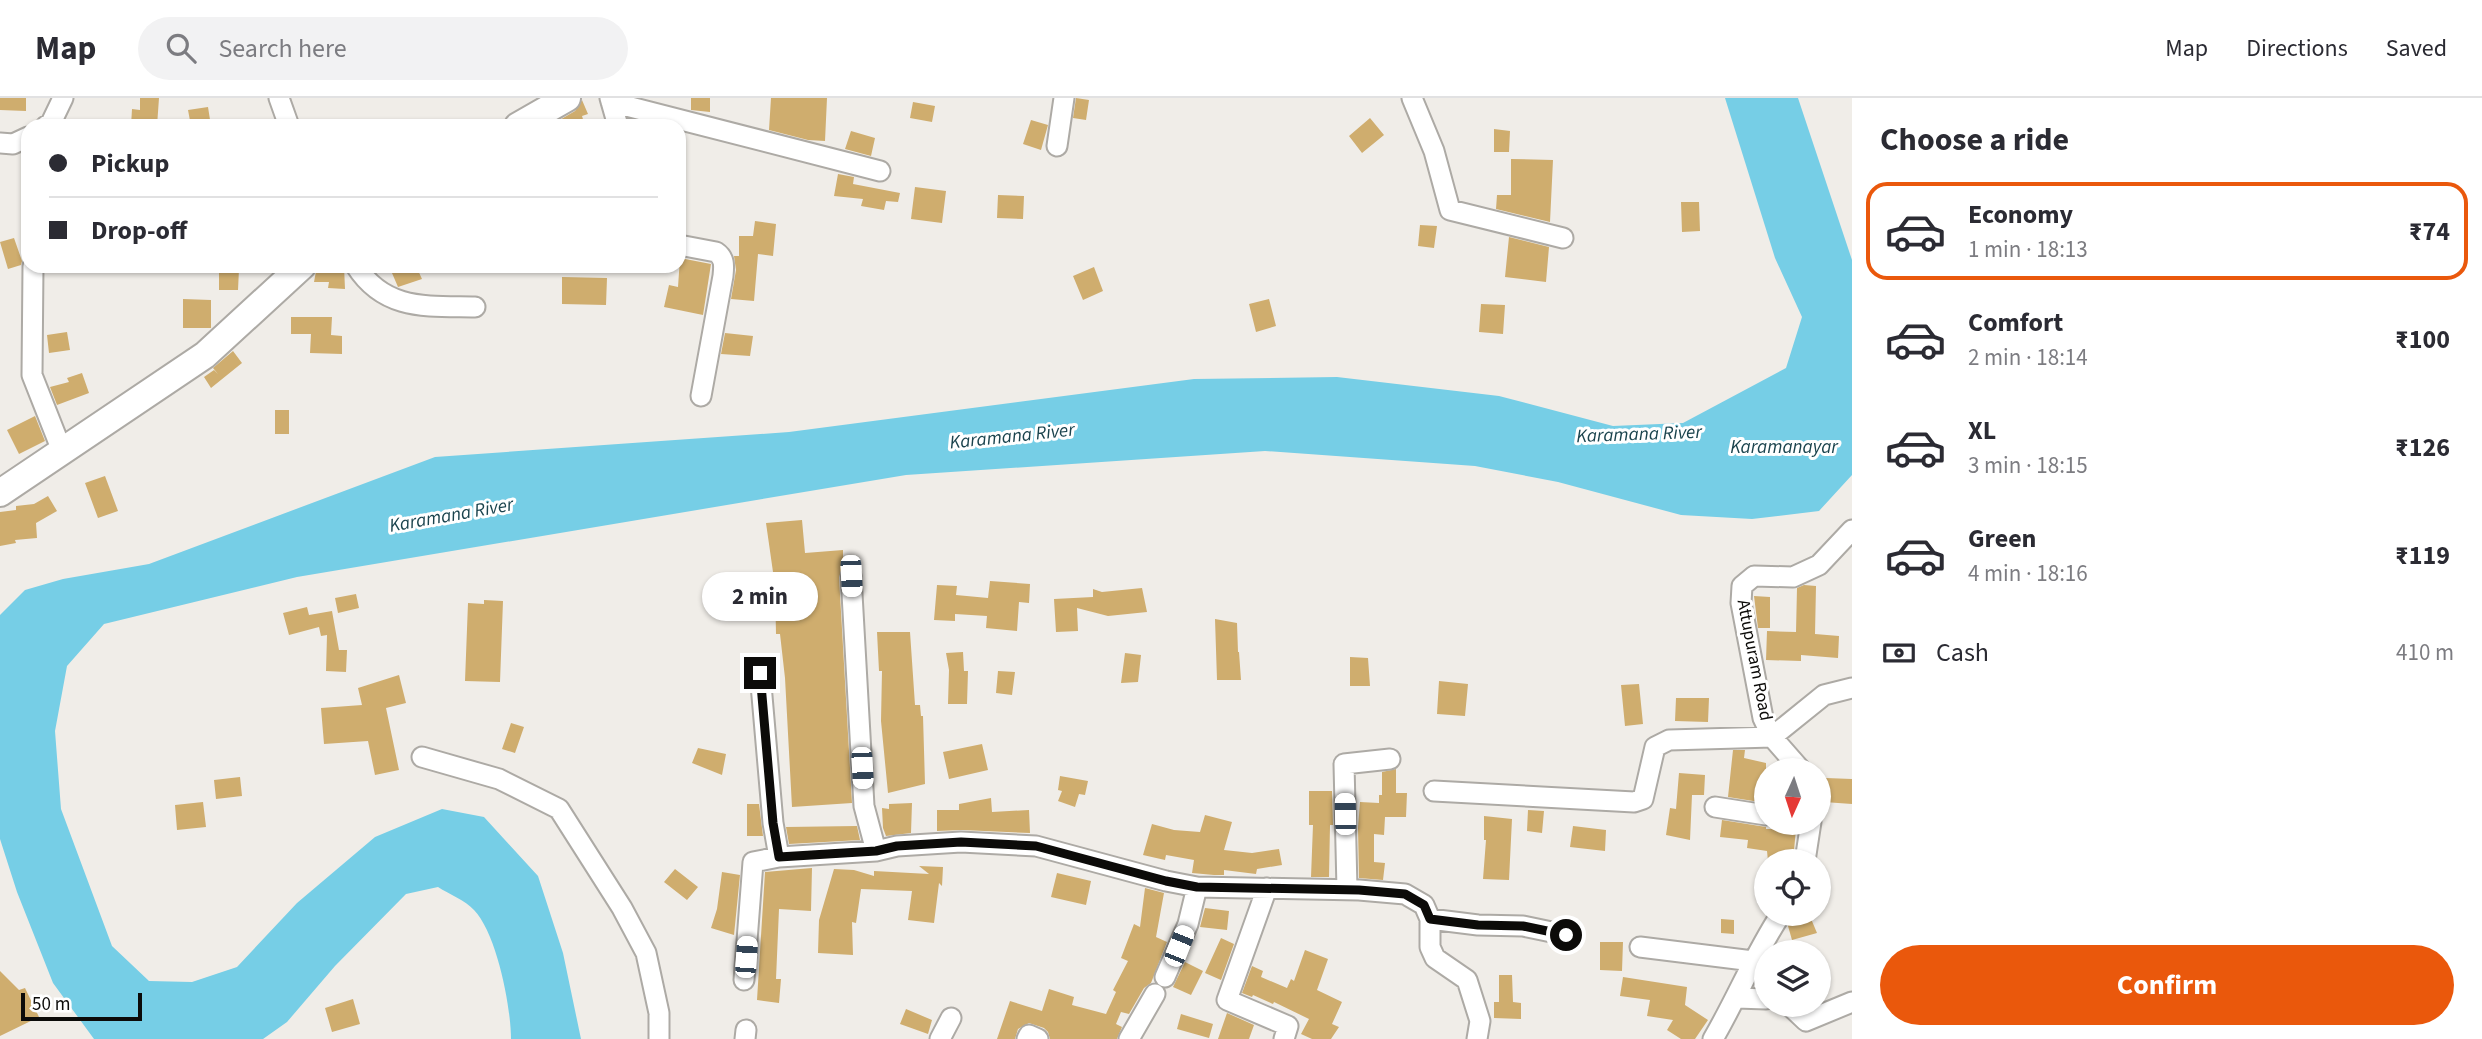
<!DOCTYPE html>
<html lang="en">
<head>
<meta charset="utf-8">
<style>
  body { margin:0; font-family:"Source Sans 3",sans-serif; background:#f2f2f3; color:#2b2b33; height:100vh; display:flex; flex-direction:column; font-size:26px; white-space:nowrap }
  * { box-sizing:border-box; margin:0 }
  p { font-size:23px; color:#7c7c81 }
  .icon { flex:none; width:38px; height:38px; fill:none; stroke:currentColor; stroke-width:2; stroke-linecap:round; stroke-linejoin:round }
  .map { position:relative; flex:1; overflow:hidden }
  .details { display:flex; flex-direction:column; background:#fff; width:630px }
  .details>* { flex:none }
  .guide { position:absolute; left:21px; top:21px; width:665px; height:154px; border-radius:21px; box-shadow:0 2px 5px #0004; display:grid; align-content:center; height:154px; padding:0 28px; background:#fff }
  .needle { width:46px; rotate:183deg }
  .buttons { position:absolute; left:1754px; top:660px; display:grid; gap:14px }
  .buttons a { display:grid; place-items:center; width:77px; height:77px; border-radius:50%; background:#fff; box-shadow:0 2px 5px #0004; font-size:35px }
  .scale { position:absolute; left:21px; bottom:18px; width:121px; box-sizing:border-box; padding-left:7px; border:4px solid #0c0b09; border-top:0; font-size:19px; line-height:24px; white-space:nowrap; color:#0c0b09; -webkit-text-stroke:5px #fff; paint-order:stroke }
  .end { position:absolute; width:32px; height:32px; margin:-16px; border:9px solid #0c0b09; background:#fff; box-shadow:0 0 0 4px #fff }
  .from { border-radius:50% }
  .bubble { position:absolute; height:49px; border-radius:24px; background:#fff; box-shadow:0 2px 5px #0004; font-size:23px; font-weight:700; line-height:49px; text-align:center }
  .car { position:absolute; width:21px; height:42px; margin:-21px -10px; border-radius:9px; box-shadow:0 0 5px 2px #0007; background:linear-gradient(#fff 24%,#345 0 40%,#fff 0 76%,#345 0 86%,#fff 0) }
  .guide b { display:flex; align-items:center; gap:24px; height:66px; font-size:26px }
  .guide b+b { border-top:2px solid #e1e1e2 }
  .guide i { width:18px; height:18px; background:#2b2b33 }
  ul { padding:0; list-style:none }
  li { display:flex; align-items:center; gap:21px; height:98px; margin:0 14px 10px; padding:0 14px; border:4px solid transparent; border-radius:21px }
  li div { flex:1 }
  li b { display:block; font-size:26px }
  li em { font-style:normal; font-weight:700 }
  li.current { border-color:#ea580c }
  li>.icon { width:63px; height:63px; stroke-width:1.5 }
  h2 { padding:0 28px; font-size:32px; line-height:84px }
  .pay { display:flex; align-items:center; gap:18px; height:77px; padding:0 28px; font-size:26px }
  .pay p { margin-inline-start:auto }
  .cta { display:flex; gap:14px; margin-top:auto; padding:14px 28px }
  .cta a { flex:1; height:80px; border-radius:42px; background:#ea580c; color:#fff; font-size:28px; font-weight:700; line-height:80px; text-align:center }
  header { display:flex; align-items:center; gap:42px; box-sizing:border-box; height:98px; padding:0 35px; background:#fff; border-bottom:2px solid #e1e1e2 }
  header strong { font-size:33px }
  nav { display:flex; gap:38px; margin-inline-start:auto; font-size:24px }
  .search { width:490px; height:63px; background:#f2f2f3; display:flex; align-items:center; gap:18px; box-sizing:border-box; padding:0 24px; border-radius:38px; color:#7c7c81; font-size:26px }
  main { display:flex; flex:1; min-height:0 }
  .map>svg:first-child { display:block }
</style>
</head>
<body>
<header>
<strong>Map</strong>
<div class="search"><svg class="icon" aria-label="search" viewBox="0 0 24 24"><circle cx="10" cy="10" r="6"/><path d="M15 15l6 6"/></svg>Search here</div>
<nav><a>Map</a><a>Directions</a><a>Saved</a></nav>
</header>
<main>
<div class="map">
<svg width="1852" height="941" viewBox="0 0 1852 941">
  <rect width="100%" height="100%" fill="#f0ede8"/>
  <!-- water -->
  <path fill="#76cee6" d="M1725,0H1798L1852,162V377L1819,413L1752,421L1681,417L1558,384L1475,368L1265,353L906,377L297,479L104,526L67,568L55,633L61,711L112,848L149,883L192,884L237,869L297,805L375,739L442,711L484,719L538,778L563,855L581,941H511C511,909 497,836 474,812C466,803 449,796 438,789L406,796L335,868L287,924L263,941H94L53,885L17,794L0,741V517L25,492L63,481L149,466L435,359L789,334L1194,281L1337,279L1499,298L1613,328L1683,325L1786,270L1802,219L1775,160Z"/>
  <!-- building -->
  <path fill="#cfad6e" d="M0,0H26V13L0,12Z
    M140,0H159L157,28H131L132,11L140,12Z
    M691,0H710V14L691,12Z
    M771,0H827L825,43L808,42L769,32Z
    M1076,0L1089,2L1086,22L1073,20Z
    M582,2L588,16L582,18L585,28H559L558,23L575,13Z
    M913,4L935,8L932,24L910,20Z
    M208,9L211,28H191L188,12Z
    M1370,20L1384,37L1362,55L1349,38Z
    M1031,22L1048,27L1041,52L1023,46Z
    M1494,31L1510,33L1509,54H1494Z
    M851,33L875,40L871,58L845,51Z
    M1511,61L1553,62L1550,124L1496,111L1497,97H1511Z
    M838,76L854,79L853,86L900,95L898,104L886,103L884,112L861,108L863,101L834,98Z
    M915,89L946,93L942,125L911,121Z
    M998,97L1024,98L1023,121L997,120Z
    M1681,104H1699L1700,133L1682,134Z
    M755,123L776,126L773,158L758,156L754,203L731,201L736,172L734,158H739V138H753Z
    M1420,127L1437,128L1434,150L1418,148Z
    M1509,139L1549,149L1546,184L1505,179Z
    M14,140L22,163L21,167L8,171L0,144Z
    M680,160L711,166L703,217L664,209L669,187L678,189Z
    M317,168H344L345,191L328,190L329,184H314Z
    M389,168H416L422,181L398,189Z
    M1094,169L1103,193L1083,202L1073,178Z
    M219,170L239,171L238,192H219Z
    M562,179L607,180L606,207L562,206Z
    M183,201L211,202V230H183Z
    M1269,201L1276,228L1256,234L1249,206Z
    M1481,206L1505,207L1503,236L1479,234Z
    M291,219H332L331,237L342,238V256L310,255L311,236H291Z
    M67,234L70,252L49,255L47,237Z
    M725,235L753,238L750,258L721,256Z
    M233,253L242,265L211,290L204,279L214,272L218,276L213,270Z
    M82,275L89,295L57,307L50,289L69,284L67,280Z
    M275,312H289V336H275Z
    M35,318L45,343L19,356L7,332Z
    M105,378L118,413L98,420L85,385Z
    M48,398L57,413L36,425L37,440L15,442L16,445L0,448V414L16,412V408L34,406Z
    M802,422L805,455L843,452V469L839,479L852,705L792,709L785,580L780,536H776L775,488L766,425Z
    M990,483L1030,486L1029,505L1019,504L1017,533L986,530L987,518L955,516V523L934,522L937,487L957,488L956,497L988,500Z
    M1804,487L1816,488L1815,536L1839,538L1838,560L1801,557V563L1766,562L1767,533L1796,534L1797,490Z
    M1142,490L1147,514L1108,518L1077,510L1078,533L1056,534L1054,501L1093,499V491L1102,494Z
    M356,496L359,510L338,515L335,500Z
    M1754,498L1770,499V530H1758Z
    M484,502L503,503L500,584L465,583L468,505L484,506Z
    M307,509L309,517L332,513L339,552H347L346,574L326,573L327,537L321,538L319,529L289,537L283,515Z
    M1215,521L1237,525L1238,554H1239L1241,582H1217Z
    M877,534H910L915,607H920L921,618H923L925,686L888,695L881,623L882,573H879Z
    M963,554L964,573H968L967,606H948L949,572L946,555Z
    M1125,555L1141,557L1138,584L1121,585Z
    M1350,559L1368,560L1370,588H1350Z
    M998,573L1015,574L1012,597L996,595Z
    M399,577L406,605L386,610L399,672L375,677L368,643L324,646L321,610L362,607L358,590Z
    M1439,583L1468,586L1465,618L1437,616Z
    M1639,586L1643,626L1625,628L1621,587Z
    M1676,600H1709L1708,624L1675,623Z
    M511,625L524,629L515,655L502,651Z
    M982,646L988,672L949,681L943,654Z
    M698,650L726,656L722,677L692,665Z
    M1733,652H1745L1744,660L1766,665V705L1728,699Z
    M1396,671V695H1407L1406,719H1385L1384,737L1374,736V764L1385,765L1383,782L1359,780L1358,730L1360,704L1379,705V697H1382V674Z
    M1679,675L1705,677L1704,697H1692L1690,742L1666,737L1670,710L1676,711Z
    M1060,678L1088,683L1085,697L1079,696L1075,709L1058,703L1062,693L1058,692Z
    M240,679L242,698L216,701L214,682Z
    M1826,680L1852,681V706L1824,704Z
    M1309,693H1332L1333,727H1330L1329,779H1311L1313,727H1309Z
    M991,700L992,714L1029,712L1030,735L962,732L937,733V712H959V706Z
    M203,704L206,729L177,732L175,707Z
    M912,705L911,735L886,738L883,730L882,710L889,711V706Z
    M747,706H759L763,738H747Z
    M1528,712L1544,713L1542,735L1527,733Z
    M1205,717L1232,724L1224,752L1252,755L1279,751L1282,767L1257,771L1256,776L1224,772V777H1214L1192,775L1194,762L1166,757L1165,762L1143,757L1152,726L1174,732L1200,734Z
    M1484,718L1512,721L1509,782L1483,781L1486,742H1484Z
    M1722,722L1766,729V731H1796L1793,763H1768L1767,753L1747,750L1748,742L1720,739Z
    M857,728L860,742L789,746L786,729Z
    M1573,728L1606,732L1605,753L1570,749Z
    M919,768L943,769L942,788L939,785L934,825L908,822L912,793L861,791L856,825L852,824L853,857L818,855L819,822L834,771L854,772L874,778V773L929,776Z
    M812,770L811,813L779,811L776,881H781L779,905L757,902L765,774Z
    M675,771L698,789L687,802L664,784Z
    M722,774L740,777L734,837L711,830L717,811Z
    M1057,775L1091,783L1086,807L1051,799Z
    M1145,790L1164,795L1156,839L1167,844L1151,885L1144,890L1129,916L1121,914L1116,926L1122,929L1117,941H1050L1048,934L1044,930L1029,925L1018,931L1015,941H997L1010,903L1042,913L1049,891L1074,899L1072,907L1106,916L1116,894L1113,892L1128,863L1121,860L1134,826L1140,829Z
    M1205,810L1229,813L1227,832L1200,829Z
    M1793,816H1809L1817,835L1792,842L1788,828Z
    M1721,821L1734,822V836L1721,835Z
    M1221,840L1234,846L1221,882L1205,875Z
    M1600,844H1623L1622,873L1600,872Z
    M1305,852L1328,861L1317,892L1342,904L1332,926L1339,929L1331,941H1312L1301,936L1309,921L1274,904L1273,906L1253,897L1252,899L1242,895L1252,868L1263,873L1261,879L1287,890L1291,881L1294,883Z
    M1185,864L1203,873L1191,897L1173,889Z
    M0,873L19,892L25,890L39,919L0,938Z
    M1499,877H1512L1513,904L1521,905V921L1494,920V904H1499Z
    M1623,879L1687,889L1685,907L1708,922L1695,941H1681L1667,932L1673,922L1647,918L1650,902L1620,898Z
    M353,901L360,926L332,934L325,910Z
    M906,911L932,922L928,936L900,926Z
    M1227,915L1254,927L1249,941H1218Z
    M1181,916L1213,926L1209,940L1177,931Z"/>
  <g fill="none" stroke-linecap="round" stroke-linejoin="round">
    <!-- minor casing -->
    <g stroke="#adaaa5" stroke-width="23">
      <path id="minor" d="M279,0L289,28
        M610,0L618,28
        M1412,0L1434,53L1450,112L1563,140
        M611,4L880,73
        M46,28L51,25L63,0
        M0,45L13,46L28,39
        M1057,48L1064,0
        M679,147L716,154C725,160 724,168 723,178L701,298
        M33,168L32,277L62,353
        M356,168C385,213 427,208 475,209
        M851,478L864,708L876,753L897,748L961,744L1036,748L1166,783L1197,789L1359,792L1405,796L1424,807L1430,821V849L1435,860L1467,882L1480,923L1477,941
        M760,575L773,725L779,759
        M422,659L499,681L559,711L622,810L646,855L659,915V941
        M1801,672L1772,639L1763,620L1741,505L1742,488L1754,478L1793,479L1819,467L1852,432
        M1434,693L1634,704L1643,701L1655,649L1669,642L1772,639L1824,597L1852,590
        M1715,709L1766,717
        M1805,763L1811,724
        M1267,790L1227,902L1288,928L1284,941
        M1347,791L1344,666L1390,661
        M1430,821L1478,827L1523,828L1566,837
        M1640,849L1753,863
        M1165,879L1188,826L1197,789
        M744,882L753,764L779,759L876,753
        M1737,900L1766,901
        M1788,906L1806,923L1852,904
        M745,941L746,932
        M940,941L951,920
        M1027,941L1029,937L1038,941
        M1129,941L1155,896
        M1713,941C1737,900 1755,855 1781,816"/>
    </g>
    <!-- secondary casing -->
    <g stroke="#adaaa5" stroke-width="30">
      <path id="secondary" d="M518,28L567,0
        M0,395L205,257L302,168"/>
    </g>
    <!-- minor -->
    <use href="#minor" stroke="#fff" stroke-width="19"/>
    <!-- secondary -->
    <use href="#secondary" stroke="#fff" stroke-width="26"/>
  </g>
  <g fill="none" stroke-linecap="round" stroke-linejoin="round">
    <!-- route -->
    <path stroke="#0c0b09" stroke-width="9" d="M760,575L773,725L779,759L876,753L897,748L961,744L1036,748L1166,783L1197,789L1359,792L1405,796L1424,807L1430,821L1478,827L1523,828L1566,837"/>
  </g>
  <g text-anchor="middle" stroke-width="6" stroke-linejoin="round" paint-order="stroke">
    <!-- street labels -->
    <g font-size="18" fill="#0c0b09" stroke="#fff">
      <text transform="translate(1755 562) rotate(79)" y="6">Attupuram Road</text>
    </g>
    <!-- water labels -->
    <g font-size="19" font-style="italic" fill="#1a434d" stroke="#fff">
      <text transform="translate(1639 335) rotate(-2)" y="7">Karamana River</text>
      <text transform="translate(1012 337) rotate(-6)" y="7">Karamana River</text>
      <text x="1784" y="355">Karamanayar</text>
      <text transform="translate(451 416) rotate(-10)" y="7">Karamana River</text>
    </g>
  </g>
</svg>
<div class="buttons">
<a><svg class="needle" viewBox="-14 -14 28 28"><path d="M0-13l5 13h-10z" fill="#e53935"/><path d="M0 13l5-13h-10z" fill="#7c7c81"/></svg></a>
<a><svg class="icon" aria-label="locate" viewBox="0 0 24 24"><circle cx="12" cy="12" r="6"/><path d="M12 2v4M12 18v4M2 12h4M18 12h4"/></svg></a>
<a><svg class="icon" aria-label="layers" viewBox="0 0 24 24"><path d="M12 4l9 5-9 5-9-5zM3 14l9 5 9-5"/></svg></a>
</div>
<div class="scale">50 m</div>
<i class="end from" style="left:1566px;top:837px"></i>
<i class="end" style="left:760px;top:575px"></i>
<div class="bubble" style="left:702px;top:474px;width:116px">2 min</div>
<i class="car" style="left:851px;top:478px;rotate:177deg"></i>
<i class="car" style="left:862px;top:670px;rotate:177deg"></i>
<i class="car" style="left:1345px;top:716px;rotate:359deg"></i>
<i class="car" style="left:1179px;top:848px;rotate:22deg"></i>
<i class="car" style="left:746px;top:859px;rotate:4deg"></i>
<div class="guide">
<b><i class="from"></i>Pickup</b>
<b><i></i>Drop-off</b>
</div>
</div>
<section class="details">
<h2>Choose a ride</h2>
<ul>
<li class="current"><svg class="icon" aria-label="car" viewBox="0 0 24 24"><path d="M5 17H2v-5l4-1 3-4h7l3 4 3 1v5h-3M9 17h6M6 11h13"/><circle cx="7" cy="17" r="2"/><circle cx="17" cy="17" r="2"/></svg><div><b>Economy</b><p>1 min · 18:13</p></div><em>₹74</em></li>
<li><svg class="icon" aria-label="car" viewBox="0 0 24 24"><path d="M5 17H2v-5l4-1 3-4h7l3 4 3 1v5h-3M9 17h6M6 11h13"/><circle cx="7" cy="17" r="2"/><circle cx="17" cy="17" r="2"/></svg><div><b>Comfort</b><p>2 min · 18:14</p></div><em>₹100</em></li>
<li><svg class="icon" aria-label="car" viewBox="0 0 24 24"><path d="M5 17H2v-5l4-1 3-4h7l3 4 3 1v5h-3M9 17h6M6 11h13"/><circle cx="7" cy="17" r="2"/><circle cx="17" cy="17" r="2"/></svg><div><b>XL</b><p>3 min · 18:15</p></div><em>₹126</em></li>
<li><svg class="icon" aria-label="car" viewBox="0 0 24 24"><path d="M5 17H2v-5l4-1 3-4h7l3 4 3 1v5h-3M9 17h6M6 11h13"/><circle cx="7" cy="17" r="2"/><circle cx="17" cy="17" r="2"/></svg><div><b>Green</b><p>4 min · 18:16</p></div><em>₹119</em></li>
</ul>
<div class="pay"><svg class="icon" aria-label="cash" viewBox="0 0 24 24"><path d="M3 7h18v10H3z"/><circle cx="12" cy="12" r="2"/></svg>Cash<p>410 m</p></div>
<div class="cta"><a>Confirm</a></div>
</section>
</main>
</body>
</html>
